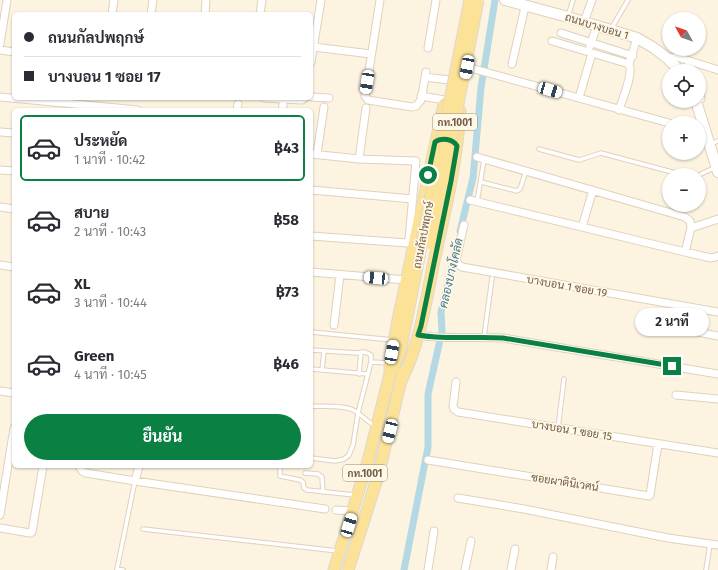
<!DOCTYPE html>
<html lang="th">
<head>
<meta charset="utf-8">
<style>
  body { margin:0; font-family:"Fira Sans",Sarabun,sans-serif; background:#f2f2f3; color:#2b2b33; height:100vh; display:flex; flex-direction:column; font-size:15px; white-space:nowrap }
  * { box-sizing:border-box; margin:0 }
  p { font-size:13px; color:#7c7c81 }
  .icon { flex:none; width:22px; height:22px; fill:none; stroke:currentColor; stroke-width:2; stroke-linecap:round; stroke-linejoin:round }
  .map { position:relative; flex:1; overflow:hidden }
  .side { position:absolute; left:12px; top:108px; width:301px; height:360px; display:flex; flex-direction:column; background:#fff; border-radius:6px; box-shadow:0 1px 3px #0004 }
  .side>* { flex:none }
  .banner { position:absolute; left:12px; top:12px; width:301px; height:88px; border-radius:6px; box-shadow:0 1px 3px #0004; display:grid; align-content:center; height:88px; padding:0 12px; background:#fff }
  .needle { width:26px; rotate:310deg }
  .controls { position:absolute; left:662px; top:12px; display:grid; gap:8px }
  .controls a { display:grid; place-items:center; width:44px; height:44px; border-radius:50%; background:#fff; box-shadow:0 1px 3px #0004; font-size:20px }
  .end { position:absolute; width:18px; height:18px; margin:-9px; border:5px solid #0b8043; background:#fff; box-shadow:0 0 0 2px #fff }
  .from { border-radius:50% }
  .bubble { position:absolute; height:28px; border-radius:14px; background:#fff; box-shadow:0 1px 3px #0004; font-size:13px; font-weight:700; line-height:28px; text-align:center }
  .car { position:absolute; width:12px; height:24px; margin:-12px -6px; border-radius:5px; box-shadow:0 0 3px 1px #0007; background:linear-gradient(#fff 24%,#345 0 40%,#fff 0 76%,#345 0 86%,#fff 0) }
  .banner b { display:flex; align-items:center; gap:14px; height:38px; font-size:15px }
  .banner b+b { border-top:1px solid #e1e1e2 }
  .banner i { width:10px; height:10px; background:#2b2b33 }
  ul { padding:7px 0 0; list-style:none }
  li { display:flex; align-items:center; gap:12px; height:66px; margin:0 8px 6px; padding:0 4px; border:2px solid transparent; border-radius:6px }
  li div { flex:1 }
  li b { display:block; font-size:15px }
  li em { font-style:normal; font-weight:700 }
  li.on { border-color:#0b8043 }
  li>.icon { width:36px; height:36px; stroke-width:1.5 }
  .button { display:flex; gap:8px; margin-top:auto; padding:8px 12px }
  .button a { flex:1; height:46px; border-radius:24px; background:#0b8043; color:#fff; font-size:16px; font-weight:700; line-height:46px; text-align:center }
  .map>svg:first-child { display:block }
</style>
</head>
<body>
<div class="map">
<svg width="718" height="570" viewBox="0 0 718 570">
  <rect width="100%" height="100%" fill="#fcf4e0"/>
  <g fill="none" stroke-linecap="round" stroke-linejoin="round">
    <!-- canal -->
    <path stroke="#b5d8e5" stroke-width="7" d="M460,231L473,178L481,88L495,0
      M404,570L428,447V394L442,331L441,312L455,252"/>
    <!-- lane casing -->
    <g stroke="#e0d1bc" stroke-width="5.5">
      <path id="lane" d="M568,16L573,0
        M611,29L628,0
        M710,144L718,141
        M539,149L579,160L601,153L683,175
        M699,175L716,167
        M481,182L517,191L520,189L526,171
        M477,202L484,160
        M311,332L393,340
        M484,337L492,278
        M311,350L357,353L365,352L371,355V362L358,413L353,445L349,455L344,459L335,461L311,458
        M371,362L388,363
        M311,369L368,374
        M322,370L324,351
        M359,374L361,352
        M311,406C322,407 343,405 353,410C361,414 366,421 374,425
        M558,428L564,379
        M280,466V476L300,480L303,482L304,488L307,490L355,495
        M305,473L318,474L322,477L323,492
        M143,529L338,551
        M123,570L117,569L135,481
        M706,570L710,544"/>
    </g>
    <!-- street casing -->
    <g stroke="#e0d1bc" stroke-width="9">
      <path id="street" d="M380,0L365,96L368,100L412,107L416,106L421,100L426,72
        M112,14L114,0
        M151,14L153,0
        M205,14L206,0
        M260,14L262,0
        M584,22L592,0
        M561,33L633,56
        M552,41L629,64
        M0,44L7,0
        M590,46L597,26
        M314,47L371,54
        M428,48L436,0
        M0,50L14,52
        M667,58L677,57L718,70
        M688,61L692,71
        M311,62L321,0
        M512,64L525,7
        M467,67L669,123
        M425,77L449,80
        M699,93L701,99
        M421,96L445,100
        M0,97L138,110
        M311,97L329,98
        M264,98L302,100L304,98
        M579,98L592,53
        M237,110L238,104
        M282,110L283,105
        M619,110C622,100 634,73 629,64L637,38
        M0,132L14,133
        M311,154L359,159L416,161L409,239L407,243L311,236
        M317,154L324,107
        M477,157L685,217L690,221L691,228L718,219
        M359,159L366,108
        M0,170L14,171
        M311,190L413,199
        M470,200L685,252L711,258L718,256
        M0,207L14,209
        M464,225L456,260L459,265L462,267L718,312
        M582,227L593,190
        M685,252L691,228
        M0,265L14,267
        M311,272L406,280
        M652,323L718,336
        M334,325L340,275
        M418,335C446,340 474,336 503,338L718,374
        M456,382L453,406L454,409L458,412L718,453
        M0,391L14,393
        M676,395L718,399
        M428,460L649,496L650,495L658,444
        M79,466L82,471L86,473L135,481L325,509
        M135,481L139,466
        M458,498L524,509L668,538L718,545
        M336,510L353,511
        M0,515L14,428
        M0,528L30,533L32,532L43,466
        M428,570L434,531
        M465,570L471,541
        M511,570L515,549
        M551,570L553,557"/>
    </g>
    <!-- secondary casing -->
    <g stroke="#e2d0b7" stroke-width="12">
      <path id="secondary" d="M505,0L568,17L637,38L654,48L667,58L680,71
        M696,101L718,172"/>
    </g>
    <!-- primary casing -->
    <g stroke="#ddd8d3" stroke-width="13">
      <path id="primary" d="M390,374V363L399,315L444,104
        M402,379C420,343 426,301 434,261C445,211 457,162 460,111
        M334,570L368,461L390,374L400,352L421,247
        M348,570L378,476L403,372"/>
    </g>
    <!-- lane -->
    <use href="#lane" stroke="#fff" stroke-width="3.5"/>
    <!-- street -->
    <use href="#street" stroke="#fff" stroke-width="7"/>
    <!-- secondary -->
    <use href="#secondary" stroke="#fff" stroke-width="10"/>
    <!-- primary -->
    <use href="#primary" stroke="#fce297" stroke-width="11"/>
    <!-- primary-bridge casing -->
    <g stroke="#ddd8d3" stroke-width="13" stroke-linecap="butt">
      <path id="primary-bridge" d="M422,240L470,0
        M431,244L478,0"/>
    </g>
    <!-- primary-bridge -->
    <use href="#primary-bridge" stroke="#fce297" stroke-width="11"/>
  </g>
  <g fill="none" stroke-linecap="round" stroke-linejoin="round">
    <!-- route -->
    <path stroke="#0b8043" stroke-width="5" d="M428,175L435,142C442,137 453,139 457,146L451,181L421,326L418,335C446,340 474,336 503,338L672,366"/>
  </g>
  <g text-anchor="middle" stroke-width="3.5" stroke-linejoin="round" paint-order="stroke">
    <!-- shield labels -->
    <g fill="#fff8e6" stroke="#9c8b77" stroke-width="1">
      <rect x="433" y="114" width="44" height="16" rx="3"/>
      <rect x="343" y="465" width="44" height="16" rx="3"/>
    </g>
    <g font-size="10" font-weight="bold" fill="#725c47">
      <text x="455" y="126">กท.1001</text>
      <text x="365" y="477">กท.1001</text>
    </g>
    <!-- street labels -->
    <g font-size="11" fill="#725c47" stroke="#fff8e6">
      <text transform="translate(597 26) rotate(17)" y="4">ถนนบางบอน 1</text>
      <text transform="translate(423 235) rotate(-79)" y="4">ถนนกัลปพฤกษ์</text>
      <text transform="translate(567 286) rotate(10)" y="4">บางบอน 1 ซอย 19</text>
      <text transform="translate(572 430) rotate(9)" y="4">บางบอน 1 ซอย 15</text>
      <text transform="translate(565 482) rotate(9)" y="4">ซอยผาตินิเวศน์</text>
    </g>
    <!-- water labels -->
    <g font-size="12" font-style="italic" fill="#44788d" stroke="#fff8e6">
      <text transform="translate(451 273) rotate(-77)" y="4">คลองบางโคลัด</text>
    </g>
  </g>
</svg>
<div class="controls">
<a><svg class="needle" viewBox="-14 -14 28 28"><path d="M0-13l5 13h-10z" fill="#e53935"/><path d="M0 13l5-13h-10z" fill="#7c7c81"/></svg></a>
<a><svg class="icon" aria-label="locate" viewBox="0 0 24 24"><circle cx="12" cy="12" r="6"/><path d="M12 2v4M12 18v4M2 12h4M18 12h4"/></svg></a>
<a>+</a>
<a>−</a>
</div>
<i class="end from" style="left:428px;top:175px"></i>
<i class="end" style="left:672px;top:366px"></i>
<div class="bubble" style="left:635px;top:308px;width:74px">2 นาที</div>
<i class="car" style="left:467px;top:67px;rotate:191deg"></i>
<i class="car" style="left:367px;top:82px;rotate:189deg"></i>
<i class="car" style="left:550px;top:90px;rotate:106deg"></i>
<i class="car" style="left:376px;top:278px;rotate:275deg"></i>
<i class="car" style="left:392px;top:352px;rotate:10deg"></i>
<i class="car" style="left:390px;top:431px;rotate:194deg"></i>
<i class="car" style="left:349px;top:525px;rotate:17deg"></i>
<div class="banner">
<b><i class="from"></i>ถนนกัลปพฤกษ์</b>
<b><i></i>บางบอน 1 ซอย 17</b>
</div>
<section class="side">
<ul>
<li class="on"><svg class="icon" aria-label="car" viewBox="0 0 24 24"><path d="M5 17H2v-5l4-1 3-4h7l3 4 3 1v5h-3M9 17h6M6 11h13"/><circle cx="7" cy="17" r="2"/><circle cx="17" cy="17" r="2"/></svg><div><b>ประหยัด</b><p>1 นาที · 10:42</p></div><em>฿43</em></li>
<li><svg class="icon" aria-label="car" viewBox="0 0 24 24"><path d="M5 17H2v-5l4-1 3-4h7l3 4 3 1v5h-3M9 17h6M6 11h13"/><circle cx="7" cy="17" r="2"/><circle cx="17" cy="17" r="2"/></svg><div><b>สบาย</b><p>2 นาที · 10:43</p></div><em>฿58</em></li>
<li><svg class="icon" aria-label="car" viewBox="0 0 24 24"><path d="M5 17H2v-5l4-1 3-4h7l3 4 3 1v5h-3M9 17h6M6 11h13"/><circle cx="7" cy="17" r="2"/><circle cx="17" cy="17" r="2"/></svg><div><b>XL</b><p>3 นาที · 10:44</p></div><em>฿73</em></li>
<li><svg class="icon" aria-label="car" viewBox="0 0 24 24"><path d="M5 17H2v-5l4-1 3-4h7l3 4 3 1v5h-3M9 17h6M6 11h13"/><circle cx="7" cy="17" r="2"/><circle cx="17" cy="17" r="2"/></svg><div><b>Green</b><p>4 นาที · 10:45</p></div><em>฿46</em></li>
</ul>
<div class="button"><a>ยืนยัน</a></div>
</section>
</div>
</body>
</html>
